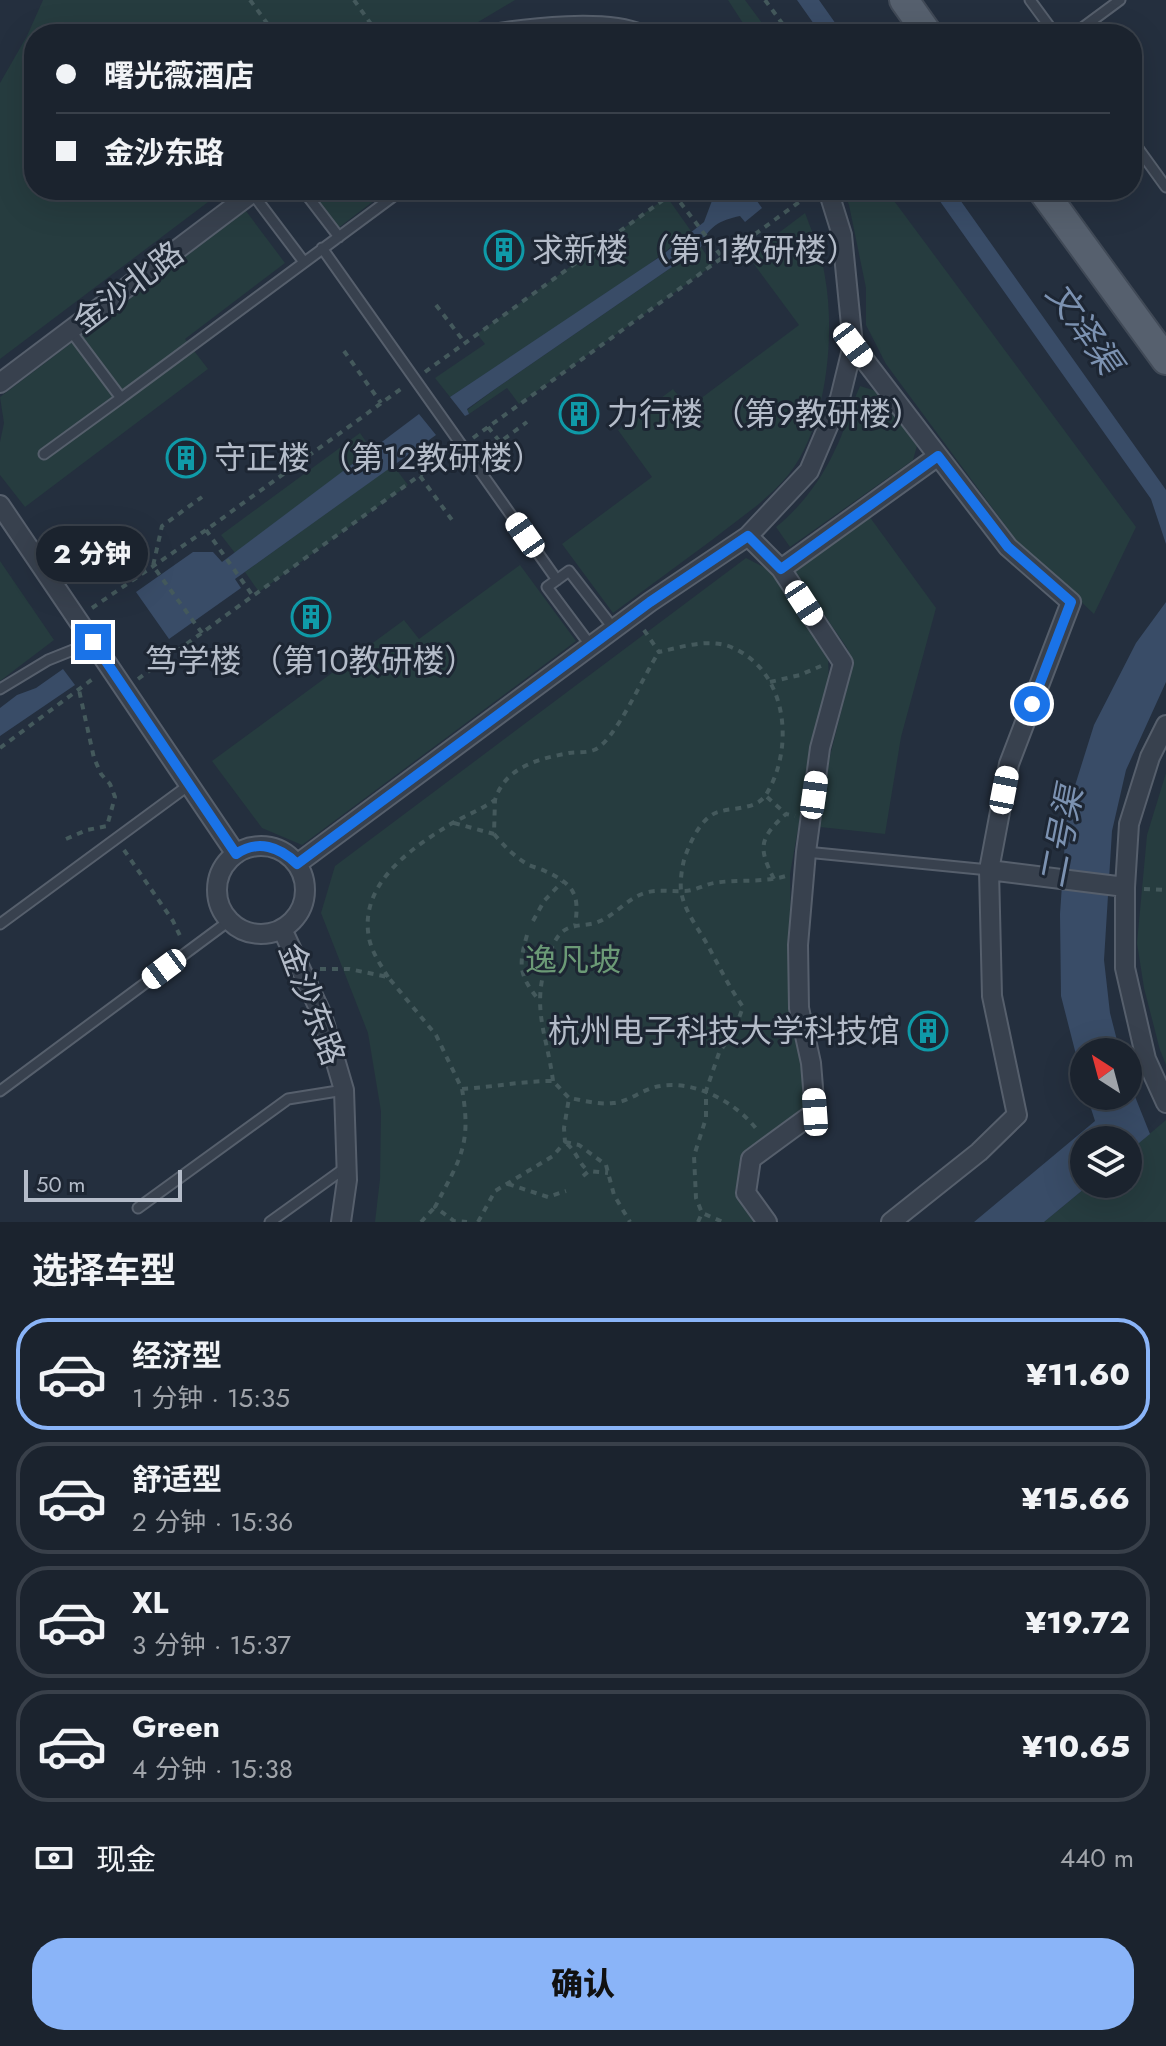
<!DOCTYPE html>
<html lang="zh">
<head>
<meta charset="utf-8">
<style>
  body { margin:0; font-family:Jost,"Noto Sans SC",sans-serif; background:#242b36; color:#f1f3f6; height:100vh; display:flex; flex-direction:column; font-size:30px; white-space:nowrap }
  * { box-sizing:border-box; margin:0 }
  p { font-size:26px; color:#a0a4aa }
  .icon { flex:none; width:44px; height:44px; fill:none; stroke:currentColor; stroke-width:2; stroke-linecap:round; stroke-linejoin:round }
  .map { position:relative; height:1222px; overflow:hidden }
  .panel { display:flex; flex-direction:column; background:#1b232e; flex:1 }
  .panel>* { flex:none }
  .top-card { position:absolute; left:24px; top:24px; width:1118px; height:176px; border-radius:32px; box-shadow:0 8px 32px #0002,0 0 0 2px #39404a; display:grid; align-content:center; height:176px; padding:0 32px; background:#1b232e }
  .needle { width:52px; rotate:324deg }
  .fabs { position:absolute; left:1070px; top:1038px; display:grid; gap:16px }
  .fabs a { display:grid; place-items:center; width:72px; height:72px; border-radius:50%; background:#1b232e; box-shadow:0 8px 32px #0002,0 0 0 2px #39404a; font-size:40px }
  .scale { position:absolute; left:24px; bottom:20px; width:158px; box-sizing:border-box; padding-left:8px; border:4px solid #b4bcc9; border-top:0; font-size:22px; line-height:28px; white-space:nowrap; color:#b4bcc9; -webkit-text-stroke:6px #1d2633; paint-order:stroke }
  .end { position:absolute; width:36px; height:36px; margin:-18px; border:10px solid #1a73e8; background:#fff; box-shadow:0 0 0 4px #fff }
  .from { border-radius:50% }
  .bubble { position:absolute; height:56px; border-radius:28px; background:#1b232e; box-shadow:0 8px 32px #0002,0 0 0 2px #39404a; font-size:26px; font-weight:800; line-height:56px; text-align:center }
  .car { position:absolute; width:24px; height:48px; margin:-24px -12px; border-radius:10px; box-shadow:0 0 6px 2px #0007; background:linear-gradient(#fff 24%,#345 0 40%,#fff 0 76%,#345 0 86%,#fff 0) }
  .top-card b { display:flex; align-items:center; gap:28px; height:76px; font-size:30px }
  .top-card b+b { border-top:2px solid #39404a }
  .top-card i { width:20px; height:20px; background:#f1f3f6 }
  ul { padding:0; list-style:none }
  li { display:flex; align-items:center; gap:24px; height:112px; margin:0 16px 12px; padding:0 16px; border:4px solid #39404a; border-radius:32px }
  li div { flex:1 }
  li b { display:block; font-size:30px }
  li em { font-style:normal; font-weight:800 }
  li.selected { border-color:#8ab4f8 }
  li>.icon { width:72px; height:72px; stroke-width:1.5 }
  h2 { padding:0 32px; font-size:36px; line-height:96px }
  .pay { display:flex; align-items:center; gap:20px; height:88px; padding:0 32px; font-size:30px }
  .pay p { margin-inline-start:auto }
  .button { display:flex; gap:16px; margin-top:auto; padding:16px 32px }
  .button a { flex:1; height:92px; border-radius:32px; background:#8ab4f8; color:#111; font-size:32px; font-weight:800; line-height:92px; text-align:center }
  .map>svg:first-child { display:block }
</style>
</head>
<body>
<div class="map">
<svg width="1166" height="1222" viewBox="0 0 1166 1222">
  <rect width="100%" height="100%" fill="#242f3e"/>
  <!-- green -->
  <path fill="#263c3f" d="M43,0H515L458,34H355L349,25L338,34H34V190H224L0,359V83L27,36Z
    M728,0H745L770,34H750Z
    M307,190H388L337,229Z
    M843,190H886L1136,527L1094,614L1019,544L886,364L866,325V288L849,205Z
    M667,197L691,231L633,277L450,397L435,378L485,344L477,334Z
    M246,211L285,263L185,339L208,369L25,507L0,475V442L4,423L0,397Z
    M805,213C813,234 822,255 825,277C836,338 826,435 783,481C762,504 736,521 712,540C679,564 646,589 613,613L562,544L652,477L618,430L673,389L688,408L799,325L748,256Z
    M701,247L713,265L519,404L507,388L469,414L467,410L495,389Z
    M860,386L876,391L917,446L913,460L790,547L776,527C800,508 821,480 834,452C845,431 850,408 860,386Z
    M360,433L372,450L235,553L221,535Z
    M393,465L408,485L259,592L245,572Z
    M869,516L936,608L901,737L885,834L820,827L829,760L853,664L847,648L795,572Z
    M746,558L771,571L828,653L829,690L814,739L790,874L792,1010L807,1100L799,1118L743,1160L735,1191L757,1222H375L380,1179L381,1111L368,1033L321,913L335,866Z
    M0,561L54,640L0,681Z
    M520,565L576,641L302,845L262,828L212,761L404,620L419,639Z
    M1166,773V1065L1160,1050L1144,988L1137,943L1147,835Z
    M1166,1120V1222H1044L1090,1184H1128V1152Z"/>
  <!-- water -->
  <path fill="#394c67" d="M797,0H819L843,34H821Z
    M716,190H749L762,208L745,222L740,216C720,220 707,227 701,247L495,389L467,409L469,414L465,416L450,397L661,256L704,222Z
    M932,190H953L1166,490V544L1151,499Z
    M419,414L436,435L235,579L241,588L169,639L136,592L193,552H213L222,562Z
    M1166,602V682L1126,770L1112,831L1104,960L1110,1013L1120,1052H1084V1086L1061,996L1060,914L1067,811L1094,725L1136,643Z
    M63,669L75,685L0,736V708L17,695L36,688Z
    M1128,1079L1150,1134L1128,1152V1140H1084V1184H1090L1044,1222H974L1095,1121L1087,1096H1128Z"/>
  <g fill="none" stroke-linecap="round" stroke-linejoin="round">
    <!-- lane casing -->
    <g stroke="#565f6c" stroke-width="13">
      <path id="lane" d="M1030,0L1055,34
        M1074,34L1120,0
        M1132,140L1166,187
        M303,190L339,237
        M252,193L304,262
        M322,248L557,580
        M70,330L121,398L402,190
        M44,454L121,398
        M591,646L547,587L569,571L614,629
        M0,689L48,660L93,642
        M806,852L989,870
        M0,924L189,785
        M0,1091L229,921
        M138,1208L288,1099L344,1090
        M270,1222L345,1168"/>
    </g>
    <!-- street casing -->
    <g stroke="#565f6c" stroke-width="22">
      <path id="street" d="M492,34C528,28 606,19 640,34
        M853,345L1008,547L1071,602L1009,764L989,870L992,996L1017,1115L979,1152L891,1222
        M0,383L256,190
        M0,505L236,854
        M748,536L781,569L843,663L820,748L806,852L798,945L799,1008L811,1063L815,1112L751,1159L746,1193L767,1222
        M781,569L938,456
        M1166,725L1150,757L1129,824L1125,887V968L1146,1059L1166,1103
        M217 890a44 44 0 1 1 88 0a44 44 0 1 1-88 0Z
        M297,864L650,602L748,536L809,471L840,398L853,345L842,235L828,190
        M989,870L1125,887
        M282,929L322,1015L344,1090L347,1180L341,1222"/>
    </g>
    <!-- primary casing -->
    <g stroke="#414a57" stroke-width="32">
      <path id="primary" d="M904,0L928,34
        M1042,190L1166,360"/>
    </g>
    <!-- path -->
    <path stroke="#44595c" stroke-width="4" stroke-dasharray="6 6" stroke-linecap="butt" d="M250,0L275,34
      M354,0L378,34
      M765,0L790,34
      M673,193L722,257
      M436,305L465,343
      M344,351L381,403
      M425,372L677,190
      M488,427L500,442L527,422
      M473,438L809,195
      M420,476L452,520
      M206,530L253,596
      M92,608L206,530L405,386
      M644,630L659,652C681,647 709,638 731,647C787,670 795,746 767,793C758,810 734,807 718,812C701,817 689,844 684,860C682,868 680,881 681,890C683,909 698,928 707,944C719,966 729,987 743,1007L735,1029L719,1053L706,1091V1118L694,1156L696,1198L702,1213L723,1222
      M202,633L153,566L162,526L202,497
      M138,679L452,452
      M770,682L800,675L821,666
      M0,748L94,678
      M767,797L786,814
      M454,823L494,834L495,800
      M494,834C504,846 514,856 527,864C532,867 539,868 545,871C574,884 580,895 575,925
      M66,839L87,830L107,826L115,797L110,784L101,774L94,758L79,690
      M124,850L173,921L182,940
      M774,879C758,848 759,838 786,814L795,816
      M1144,889L1166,890
      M533,921L544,901L562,882
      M527,935C519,964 518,974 538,999
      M320,969H349L388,977L436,1035L462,1089C494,1087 521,1081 553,1081L569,1098C582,1100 599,1105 613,1103C629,1102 644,1088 660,1086C696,1080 737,1103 758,1131
      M388,977C381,965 372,953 369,938C359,886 407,851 446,827C461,817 479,811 495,800C505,767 538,759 569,753C577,752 587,753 594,750C615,742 644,674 659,652
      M553,1081C547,1034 531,1009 547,961C550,952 554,940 561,933C570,924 584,926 595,923C615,917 627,897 648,892C661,889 671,892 684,891C695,891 703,885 714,883C738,879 762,883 786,876
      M462,1089C472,1145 460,1159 435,1207L454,1221L467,1222
      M565,1142L579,1145L606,1165L614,1195L630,1222
      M567,1144C577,1152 579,1165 589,1171
      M583,1176L589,1171L608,1173
      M508,1184L548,1197L566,1191
      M421,1222L435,1207
      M478,1222L495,1191L553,1156L565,1142L564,1128L569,1098
      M698,1222L702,1213"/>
    <!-- lane -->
    <use href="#lane" stroke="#38414e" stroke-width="9"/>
    <!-- street -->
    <use href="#street" stroke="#38414e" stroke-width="18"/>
    <!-- primary -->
    <use href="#primary" stroke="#56606e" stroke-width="28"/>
  </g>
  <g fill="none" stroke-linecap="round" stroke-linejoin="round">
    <!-- route -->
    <path stroke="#1a73e8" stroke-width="10" d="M93,642L236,854C258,839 280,847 297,864L650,602L748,536L781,569L938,456L1008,547L1071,602L1032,704"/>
  </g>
  <!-- icons -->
  <defs>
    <g id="building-ring" transform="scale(2)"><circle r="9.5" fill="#1d2633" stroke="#0f9aa8" stroke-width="1.5"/><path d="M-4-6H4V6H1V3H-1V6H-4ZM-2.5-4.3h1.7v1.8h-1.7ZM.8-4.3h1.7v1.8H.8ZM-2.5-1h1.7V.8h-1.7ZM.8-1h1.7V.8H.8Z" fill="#0f9aa8"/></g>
  </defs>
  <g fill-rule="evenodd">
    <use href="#building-ring" x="504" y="250"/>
    <use href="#building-ring" x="579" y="414"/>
    <use href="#building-ring" x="186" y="458"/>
    <use href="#building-ring" x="311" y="617"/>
    <use href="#building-ring" x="928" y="1031"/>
  </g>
  <g text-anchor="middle" stroke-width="6" stroke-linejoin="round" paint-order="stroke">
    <!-- poi labels -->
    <g font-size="32" fill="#b4bcc9" stroke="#1d2633" text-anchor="start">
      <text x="532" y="261">求新楼 （第11教研楼）</text>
      <text x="607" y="425">力行楼 （第9教研楼）</text>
      <text x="214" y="469">守正楼 （第12教研楼）</text>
      <text x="311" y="672" text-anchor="middle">笃学楼 （第10教研楼）</text>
      <text x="900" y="1042" text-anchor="end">杭州电子科技大学科技馆</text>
    </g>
    <!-- street labels -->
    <g font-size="32" fill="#b4bcc9" stroke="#1d2633">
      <text transform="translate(128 287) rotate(-37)" y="11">金沙北路</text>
      <text transform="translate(312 1004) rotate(69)" y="11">金沙东路</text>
    </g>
    <!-- park labels -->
    <g font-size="32" fill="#6b9a76" stroke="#1d2633">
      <text x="573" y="971">逸凡坡</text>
    </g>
    <!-- water labels -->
    <g font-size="34" font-style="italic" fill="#7c92b1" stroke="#1d2633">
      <text transform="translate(1084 328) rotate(55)" y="12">文泽渠</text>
      <text transform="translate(1061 837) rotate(-79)" y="12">二号渠</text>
    </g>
  </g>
</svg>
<div class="fabs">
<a><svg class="needle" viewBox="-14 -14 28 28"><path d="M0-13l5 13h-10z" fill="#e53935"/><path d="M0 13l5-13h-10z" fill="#a0a4aa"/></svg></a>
<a><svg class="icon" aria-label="layers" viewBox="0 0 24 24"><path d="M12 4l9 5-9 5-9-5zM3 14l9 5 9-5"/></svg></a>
</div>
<div class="scale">50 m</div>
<i class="end from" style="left:1032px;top:704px"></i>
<i class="end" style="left:93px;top:642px"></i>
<div class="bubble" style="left:36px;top:526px;width:112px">2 分钟</div>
<i class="car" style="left:853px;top:345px;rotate:143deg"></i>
<i class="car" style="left:525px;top:535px;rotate:325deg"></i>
<i class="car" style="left:804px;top:603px;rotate:147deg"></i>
<i class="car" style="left:1004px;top:790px;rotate:11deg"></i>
<i class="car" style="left:814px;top:795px;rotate:8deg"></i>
<i class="car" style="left:164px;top:969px;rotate:233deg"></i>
<i class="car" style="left:815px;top:1112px;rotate:356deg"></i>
<div class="top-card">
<b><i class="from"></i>曙光薇酒店</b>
<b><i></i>金沙东路</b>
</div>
</div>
<section class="panel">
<h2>选择车型</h2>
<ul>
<li class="selected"><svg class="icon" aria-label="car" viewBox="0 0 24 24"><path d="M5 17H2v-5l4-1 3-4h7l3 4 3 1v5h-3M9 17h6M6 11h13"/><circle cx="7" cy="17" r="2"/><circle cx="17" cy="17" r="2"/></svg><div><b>经济型</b><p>1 分钟 · 15:35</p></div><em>¥11.60</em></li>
<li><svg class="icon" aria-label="car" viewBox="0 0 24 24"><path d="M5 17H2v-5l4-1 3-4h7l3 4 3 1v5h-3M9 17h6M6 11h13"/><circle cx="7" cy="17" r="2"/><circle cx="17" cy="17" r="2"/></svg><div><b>舒适型</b><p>2 分钟 · 15:36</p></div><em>¥15.66</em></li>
<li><svg class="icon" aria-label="car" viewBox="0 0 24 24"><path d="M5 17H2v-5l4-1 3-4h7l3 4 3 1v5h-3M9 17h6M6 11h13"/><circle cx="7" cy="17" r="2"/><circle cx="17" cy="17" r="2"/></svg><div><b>XL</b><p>3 分钟 · 15:37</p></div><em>¥19.72</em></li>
<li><svg class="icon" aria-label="car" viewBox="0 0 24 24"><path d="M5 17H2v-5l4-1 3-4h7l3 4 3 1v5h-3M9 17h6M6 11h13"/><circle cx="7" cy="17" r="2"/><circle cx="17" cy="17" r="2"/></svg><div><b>Green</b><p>4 分钟 · 15:38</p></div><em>¥10.65</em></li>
</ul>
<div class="pay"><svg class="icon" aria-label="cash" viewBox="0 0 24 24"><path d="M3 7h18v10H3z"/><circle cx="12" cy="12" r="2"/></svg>现金<p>440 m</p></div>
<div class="button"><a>确认</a></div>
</section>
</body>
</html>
